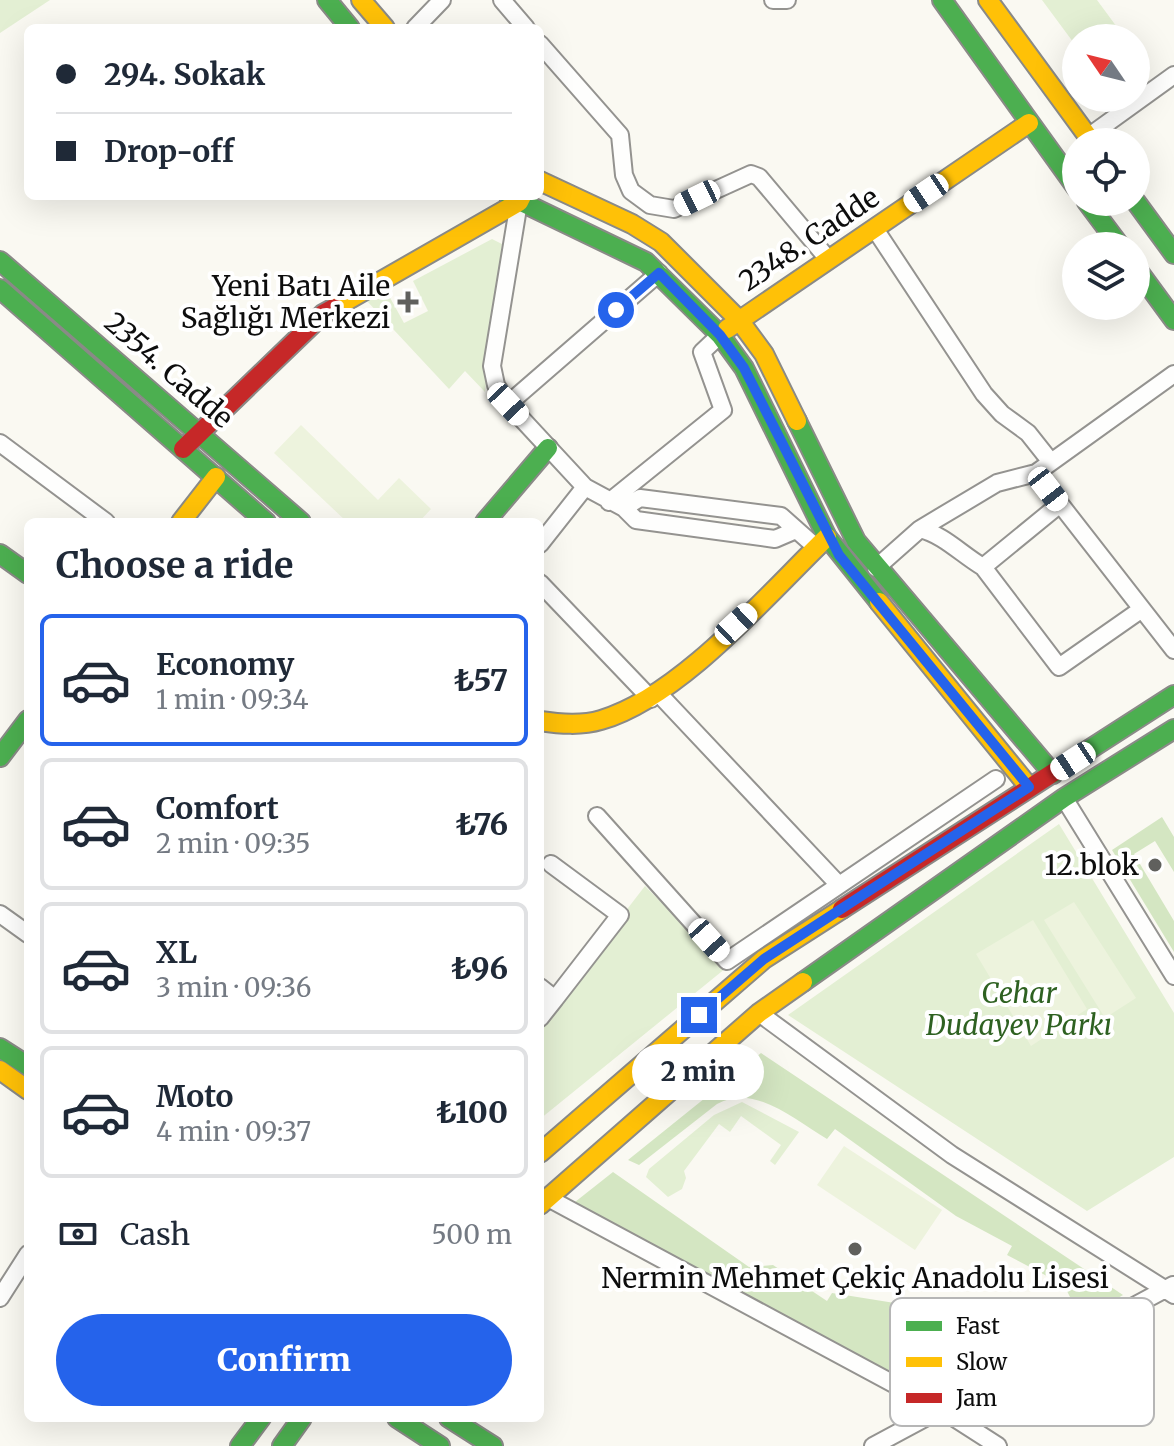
<!DOCTYPE html>
<html lang="en">
<head>
<meta charset="utf-8">
<style>
  body { margin:0; font-family:Merriweather,serif; background:#f2f2f3; color:#1f2937; height:100vh; display:flex; flex-direction:column; font-size:30px; white-space:nowrap }
  * { box-sizing:border-box; margin:0 }
  p { font-size:26px; color:#747a83 }
  .icon { flex:none; width:44px; height:44px; fill:none; stroke:currentColor; stroke-width:2; stroke-linecap:round; stroke-linejoin:round }
  .map { position:relative; flex:1; overflow:hidden }
  .details { position:absolute; left:24px; top:518px; width:520px; height:904px; display:flex; flex-direction:column; background:#fff; border-radius:12px; box-shadow:0 8px 32px #0002 }
  .details>* { flex:none }
  .hud { position:absolute; left:24px; top:24px; width:520px; height:176px; border-radius:12px; box-shadow:0 8px 32px #0002; display:grid; align-content:center; height:176px; padding:0 32px; background:#fff }
  .needle { width:52px; rotate:305deg }
  .controls { position:absolute; left:1062px; top:24px; display:grid; gap:16px }
  .controls a { display:grid; place-items:center; width:88px; height:88px; border-radius:50%; background:#fff; box-shadow:0 8px 32px #0002; font-size:40px }
  .end { position:absolute; width:36px; height:36px; margin:-18px; border:10px solid #2563eb; background:#fff; box-shadow:0 0 0 4px #fff }
  .from { border-radius:50% }
  .bubble { position:absolute; height:56px; border-radius:28px; background:#fff; box-shadow:0 8px 32px #0002; font-size:26px; font-weight:800; line-height:56px; text-align:center }
  .car { position:absolute; width:24px; height:48px; margin:-24px -12px; border-radius:10px; box-shadow:0 0 6px 2px #0007; background:linear-gradient(#fff 24%,#345 0 40%,#fff 0 76%,#345 0 86%,#fff 0) }
  .hud b { display:flex; align-items:center; gap:28px; height:76px; font-size:30px }
  .hud b+b { border-top:2px solid #e0e1e3 }
  .hud i { width:20px; height:20px; background:#1f2937 }
  ul { padding:0; list-style:none }
  li { display:flex; align-items:center; gap:24px; height:132px; margin:0 16px 12px; padding:0 16px; border:4px solid #e0e1e3; border-radius:12px }
  li div { flex:1 }
  li b { display:block; font-size:30px }
  li em { font-style:normal; font-weight:800 }
  li.current { border-color:#2563eb }
  li>.icon { width:72px; height:72px; stroke-width:1.5 }
  h2 { padding:0 32px; font-size:36px; line-height:96px }
  .pay { display:flex; align-items:center; gap:20px; height:88px; padding:0 32px; font-size:30px }
  .pay p { margin-inline-start:auto }
  .cta { display:flex; gap:16px; margin-top:auto; padding:16px 32px }
  .cta a { flex:1; height:92px; border-radius:48px; background:#2563eb; color:#fff; font-size:32px; font-weight:800; line-height:92px; text-align:center }
  .map>svg:first-child { display:block }
</style>
</head>
<body>
<div class="map">
<svg width="1174" height="1446" viewBox="0 0 1174 1446">
  <rect width="100%" height="100%" fill="#faf9f2"/>
  <!-- green -->
  <path fill="#e3efd3" d="M0,0H50L0,33Z
    M1042,0H1097L1125,38H1076V46Z
    M492,239L502,244L485,392L465,371L449,389L366,300L388,294L404,323L428,311L413,281Z
    M1059,824L1174,1013V1157L1087,1211L788,1015Z
    M645,886L726,968L540,1119V1022Z
    M742,1102L799,1132L775,1165L770,1161L781,1145L741,1116L730,1132L719,1124L684,1171L686,1178L682,1189L668,1197L646,1177L649,1169L714,1115Z"/>
  <!-- forest -->
  <path fill="#d4e6c2" d="M1162,817L1174,837V872L1155,841L1134,854L1174,921V952L1112,850Z
    M761,1053L1123,1295L1101,1308L1070,1297L1064,1285L1007,1255L1012,1246L956,1216L835,1129L827,1139C794,1120 755,1083 717,1104L639,1165L628,1160Z
    M613,1172L749,1267L773,1265L827,1301L832,1293L970,1315L983,1303L1085,1318L932,1406L575,1202Z"/>
  <!-- pitch -->
  <path fill="#edf3dd" d="M301,425L378,500L399,478L431,509L419,522H347L274,453Z
    M1074,902L1136,998L1105,1018L1044,920Z
    M1033,920L1087,1009L1031,1046L976,954Z
    M844,1146L942,1210L915,1250L817,1185Z"/>
  <g fill="none" stroke-linecap="round" stroke-linejoin="round">
    <!-- street casing -->
    <g stroke="#949390" stroke-width="20">
      <path id="street" d="M502,0L526,28
        M773,0H787
        M415,28L442,0
        M540,44L620,135L624,175L631,191L650,205L674,209L751,174L759,177L828,259
        M1088,137L1174,75
        M875,229L984,394L1002,414L1028,433L1051,462
        M659,273L508,404L585,487L624,508L636,520L775,539L796,530
        M1174,374L1036,473L1174,650
        M508,404L496,385L492,366L519,202
        M0,443L106,522
        M609,502L723,410L702,352L720,335
        M1060,504L983,567L1059,667L1142,609
        M624,508L640,498L781,516L817,548
        M920,529L997,483L1036,473
        M540,544L585,487
        M876,568L920,529C944,535 961,554 983,567
        M540,583L651,699
        M659,694L839,885
        M1064,798L1174,976
        M597,816L727,961L996,779
        M551,864L620,915L555,999
        M0,914L28,934
        M540,987L555,999L540,1018
        M759,1013L952,1155L1174,1295
        M548,1198L942,1410L998,1446
        M0,1298L28,1254
        M873,1446L1173,1285"/>
    </g>
    <!-- fast casing -->
    <g stroke="#8a8a87" stroke-width="22">
      <path id="fast" d="M327,0L350,28
        M942,0L1076,187
        M509,196L646,262L720,335L744,368L827,537L879,602
        M1087,202L1120,246
        M1136,202L1174,254
        M0,261L301,522
        M1136,268L1174,320
        M0,289L266,522
        M797,421L856,541L1053,774
        M485,522L548,448
        M0,554L28,574
        M0,757L28,720
        M1059,769L1174,695
        M803,982L1064,798L1174,729
        M0,1048L28,1066
        M397,1418L440,1446
        M449,1418L493,1446
        M240,1446L261,1418
        M282,1446L302,1418"/>
    </g>
    <!-- slow casing -->
    <g stroke="#8a8a87" stroke-width="22">
      <path id="slow" d="M361,0L385,28
        M988,0L1092,142
        M540,181L632,224L661,242L739,320L764,354L797,421
        M334,308L519,202L522,196
        M727,329L1029,123
        M181,522L216,477
        M879,602L1029,787
        M540,721C560,724 581,726 601,720C680,697 767,595 827,537
        M0,1070L28,1090
        M540,1153L764,959L842,909
        M540,1205L759,1013L803,982"/>
    </g>
    <!-- jam casing -->
    <g stroke="#8a8a87" stroke-width="22">
      <path id="jam" d="M183,449L323,314L334,308
        M842,909L1059,769"/>
    </g>
    <!-- street -->
    <use href="#street" stroke="#fefefd" stroke-width="16"/>
    <!-- fast -->
    <use href="#fast" stroke="#4caf50" stroke-width="18"/>
    <!-- slow -->
    <use href="#slow" stroke="#ffc107" stroke-width="18"/>
    <!-- jam -->
    <use href="#jam" stroke="#c62828" stroke-width="18"/>
  </g>
  <g fill="none" stroke-linecap="round" stroke-linejoin="round">
    <!-- route -->
    <path stroke="#2563eb" stroke-width="10" d="M616,310L659,273L720,335L744,368L839,555L1029,787L764,959L699,1015"/>
  </g>
  <!-- markers -->
  <g fill="#60605d" stroke="#fff" stroke-width="3">
    <path d="M404 290h8v8h8v8h-8v8h-8v-8h-8v-8h8z"/>
    <circle cx="1155" cy="865" r="8"/>
    <circle cx="855" cy="1249" r="8"/>
  </g>
  <g text-anchor="middle" stroke-width="8" stroke-linejoin="round" paint-order="stroke">
    <!-- street labels -->
    <g font-size="28" fill="#0d0d0d" stroke="#fff">
      <text transform="translate(809 239) rotate(-34)" y="10">2348. Cadde</text>
      <text transform="translate(169 370) rotate(41)" y="10">2354. Cadde</text>
    </g>
    <!-- poi labels -->
    <g font-size="28" fill="#0d0d0d" stroke="#fff" text-anchor="end">
      <text x="390" y="296">Yeni Batı Aile<tspan x="390" dy="32">Sağlığı Merkezi</tspan></text>
      <text x="1139" y="875">12.blok</text>
      <text x="855" y="1288" text-anchor="middle">Nermin Mehmet Çekiç Anadolu Lisesi</text>
    </g>
    <!-- park labels -->
    <g font-size="28" font-style="italic" fill="#2e6121" stroke="#fff">
      <text x="1019" y="1003">Cehar<tspan x="1019" dy="32">Dudayev Parkı</tspan></text>
    </g>
  </g>
  <!-- legend -->
  <rect x="890" y="1298" width="264" height="128" rx="12" fill="#fff" stroke="#b6b6b6" stroke-width="2"/>
  <rect x="906" y="1321" width="36" height="10" fill="#4caf50"/>
  <rect x="906" y="1357" width="36" height="10" fill="#ffc107"/>
  <rect x="906" y="1393" width="36" height="10" fill="#c62828"/>
  <g font-size="22" fill="#0d0d0d">
    <text x="956" y="1334">Fast</text>
    <text x="956" y="1370">Slow</text>
    <text x="956" y="1406">Jam</text>
  </g>
</svg>
<div class="controls">
<a><svg class="needle" viewBox="-14 -14 28 28"><path d="M0-13l5 13h-10z" fill="#e53935"/><path d="M0 13l5-13h-10z" fill="#747a83"/></svg></a>
<a><svg class="icon" aria-label="locate" viewBox="0 0 24 24"><circle cx="12" cy="12" r="6"/><path d="M12 2v4M12 18v4M2 12h4M18 12h4"/></svg></a>
<a><svg class="icon" aria-label="layers" viewBox="0 0 24 24"><path d="M12 4l9 5-9 5-9-5zM3 14l9 5 9-5"/></svg></a>
</div>
<i class="end from" style="left:616px;top:310px"></i>
<i class="end" style="left:699px;top:1015px"></i>
<div class="bubble" style="left:632px;top:1044px;width:132px">2 min</div>
<i class="car" style="left:926px;top:193px;rotate:236deg"></i>
<i class="car" style="left:697px;top:198px;rotate:244deg"></i>
<i class="car" style="left:508px;top:404px;rotate:137deg"></i>
<i class="car" style="left:1048px;top:489px;rotate:142deg"></i>
<i class="car" style="left:736px;top:624px;rotate:47deg"></i>
<i class="car" style="left:1073px;top:761px;rotate:237deg"></i>
<i class="car" style="left:709px;top:940px;rotate:138deg"></i>
<div class="hud">
<b><i class="from"></i>294. Sokak</b>
<b><i></i>Drop-off</b>
</div>
<section class="details">
<h2>Choose a ride</h2>
<ul>
<li class="current"><svg class="icon" aria-label="car" viewBox="0 0 24 24"><path d="M5 17H2v-5l4-1 3-4h7l3 4 3 1v5h-3M9 17h6M6 11h13"/><circle cx="7" cy="17" r="2"/><circle cx="17" cy="17" r="2"/></svg><div><b>Economy</b><p>1 min · 09:34</p></div><em>₺57</em></li>
<li><svg class="icon" aria-label="car" viewBox="0 0 24 24"><path d="M5 17H2v-5l4-1 3-4h7l3 4 3 1v5h-3M9 17h6M6 11h13"/><circle cx="7" cy="17" r="2"/><circle cx="17" cy="17" r="2"/></svg><div><b>Comfort</b><p>2 min · 09:35</p></div><em>₺76</em></li>
<li><svg class="icon" aria-label="car" viewBox="0 0 24 24"><path d="M5 17H2v-5l4-1 3-4h7l3 4 3 1v5h-3M9 17h6M6 11h13"/><circle cx="7" cy="17" r="2"/><circle cx="17" cy="17" r="2"/></svg><div><b>XL</b><p>3 min · 09:36</p></div><em>₺96</em></li>
<li><svg class="icon" aria-label="car" viewBox="0 0 24 24"><path d="M5 17H2v-5l4-1 3-4h7l3 4 3 1v5h-3M9 17h6M6 11h13"/><circle cx="7" cy="17" r="2"/><circle cx="17" cy="17" r="2"/></svg><div><b>Moto</b><p>4 min · 09:37</p></div><em>₺100</em></li>
</ul>
<div class="pay"><svg class="icon" aria-label="cash" viewBox="0 0 24 24"><path d="M3 7h18v10H3z"/><circle cx="12" cy="12" r="2"/></svg>Cash<p>500 m</p></div>
<div class="cta"><a>Confirm</a></div>
</section>
</div>
</body>
</html>
